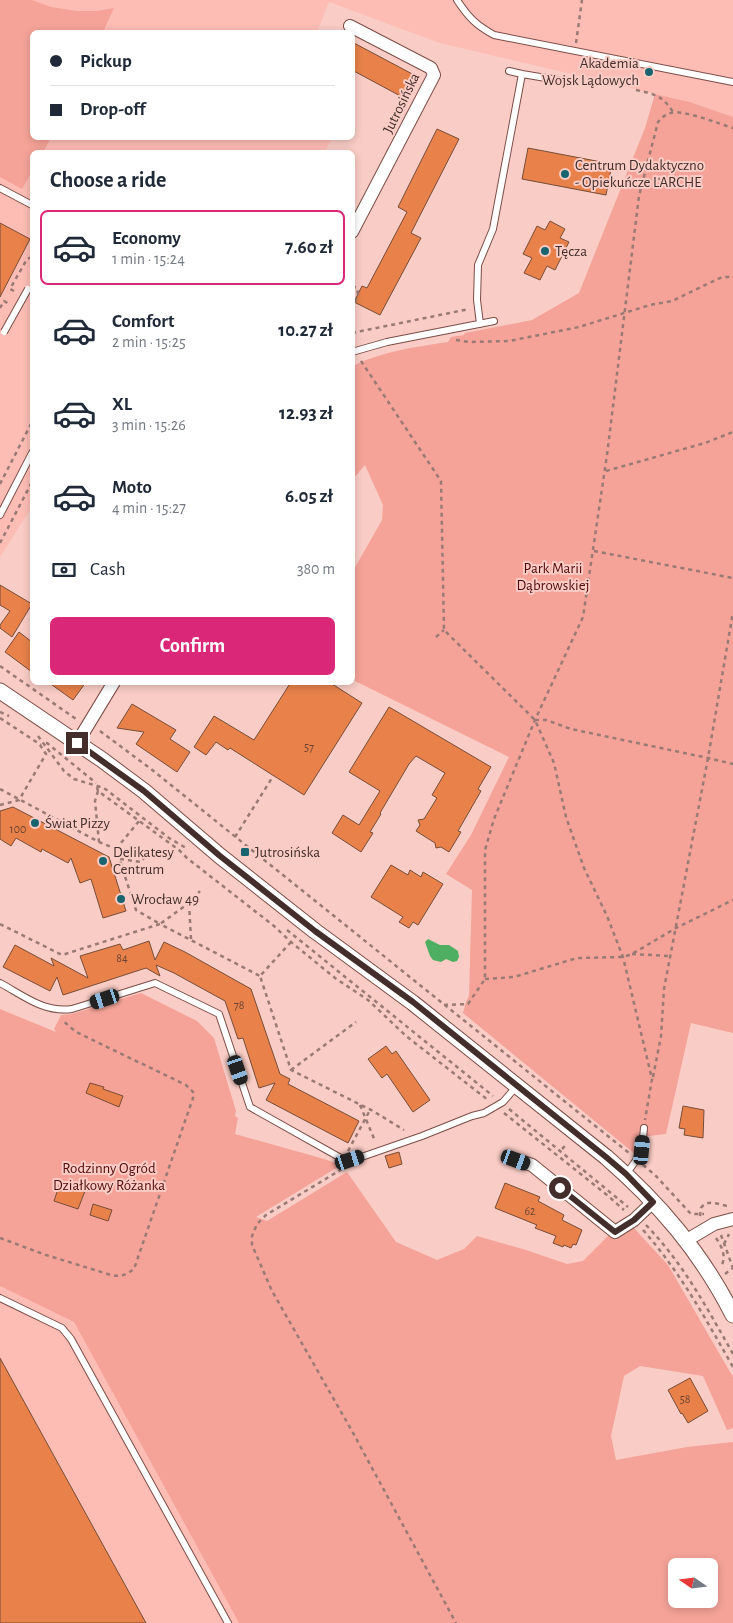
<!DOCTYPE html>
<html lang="en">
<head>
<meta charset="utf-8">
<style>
  body { margin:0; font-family:"Alegreya Sans",sans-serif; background:#f2f2f3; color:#1f2937; height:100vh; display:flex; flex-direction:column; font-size:19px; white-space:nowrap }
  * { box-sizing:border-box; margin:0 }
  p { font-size:16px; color:#747a83 }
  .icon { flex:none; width:28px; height:28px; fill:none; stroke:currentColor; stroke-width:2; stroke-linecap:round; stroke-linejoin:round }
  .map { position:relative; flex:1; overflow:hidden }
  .drawer { position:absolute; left:30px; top:150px; width:325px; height:535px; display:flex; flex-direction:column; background:#fff; border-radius:8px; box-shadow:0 2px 8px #0003 }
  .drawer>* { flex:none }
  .banner { position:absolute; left:30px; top:30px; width:325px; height:110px; border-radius:8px; box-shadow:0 2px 8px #0003; display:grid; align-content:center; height:110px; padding:0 20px; background:#fff }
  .needle { width:32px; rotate:284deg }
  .buttons { position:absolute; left:668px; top:1558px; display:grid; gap:10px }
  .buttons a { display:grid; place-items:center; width:50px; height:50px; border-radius:8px; background:#fff; box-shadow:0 2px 8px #0003; font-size:25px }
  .end { position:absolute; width:22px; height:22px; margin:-11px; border:6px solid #432e2b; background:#fff; box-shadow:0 0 0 2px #fff }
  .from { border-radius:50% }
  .car { position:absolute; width:15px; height:30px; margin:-15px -8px; border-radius:6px; box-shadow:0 0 4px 1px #0007; background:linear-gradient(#222 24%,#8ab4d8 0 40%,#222 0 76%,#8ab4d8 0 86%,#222 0) }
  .banner b { display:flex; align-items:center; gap:18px; height:48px; font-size:19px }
  .banner b+b { border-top:1px solid #e0e1e3 }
  .banner i { width:12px; height:12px; background:#1f2937 }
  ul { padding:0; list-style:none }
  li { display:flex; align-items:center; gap:15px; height:75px; margin:0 10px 8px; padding:0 10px; border:2px solid transparent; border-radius:8px }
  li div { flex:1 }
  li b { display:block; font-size:19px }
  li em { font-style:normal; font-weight:700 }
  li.on { border-color:#db2777 }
  li>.icon { width:45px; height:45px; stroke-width:1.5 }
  h2 { padding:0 20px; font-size:22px; line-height:60px }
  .pay { display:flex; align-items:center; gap:12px; height:55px; padding:0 20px; font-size:19px }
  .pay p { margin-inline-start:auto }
  .cta { display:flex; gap:10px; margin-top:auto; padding:10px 20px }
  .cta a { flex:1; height:58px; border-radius:8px; background:#db2777; color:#fff; font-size:20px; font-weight:700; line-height:58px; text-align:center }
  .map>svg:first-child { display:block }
</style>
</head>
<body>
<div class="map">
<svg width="733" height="1623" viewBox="0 0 733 1623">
  <rect width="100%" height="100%" fill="#f9ccc5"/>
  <!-- built -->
  <path fill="#fdbdb4" d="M0,0H733V117L690,102L440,43L329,2L317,32H32V138H332L325,152H32V509L30,510L0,557Z
    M0,1286L74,1322L239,1623H0Z"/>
  <!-- green -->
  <path fill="#f5a398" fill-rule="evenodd" d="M0,0H32L51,7L77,11H97L114,8L103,32H32V138H51L43,152H32V171L22,189L0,177Z
    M655,94L690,102L733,117V1033L691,1023L666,1134L640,1137L635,1154L463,1013L466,1002L469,996L472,890L446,874L471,835L509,757L353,680V571L382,520L383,505L365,465L353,479V366C382,351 416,347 448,342L451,337L464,335L465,333L532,320L579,293L645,128Z
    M141,993L197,1021L214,1038L236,1111L235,1116L238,1118L235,1134L324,1159L341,1165L256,1217L267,1221L347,1172L396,1242L437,1260L464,1249L477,1236L526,1250L567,1264L583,1261L609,1235L616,1240L633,1227L668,1265L733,1377V1428L727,1430L703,1376L640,1366L624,1376L611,1436L616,1460L687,1447L733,1442V1623H239L74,1322L0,1286V1009L56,1032L54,1029L61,1015L72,1014ZM676,1566H709V1599H676Z"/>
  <!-- water -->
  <path fill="#4eae61" d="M428,939L440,945H449L458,951L459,957L457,961L453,962L446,959L441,962L433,960L430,956L425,942Z"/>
  <!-- building -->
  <path fill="#e8824a" stroke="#774d38" d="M352,42L418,77L406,99L352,70Z
    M437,129L459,139L411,233L421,238L380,315L354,302L362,286L367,288L407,212L398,207Z
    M528,148L612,164L606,195L522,179Z
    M550,221L565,229L560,238L569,242L555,270L547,266L540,280L524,273L532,258L523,254L537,226L545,230Z
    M0,223L30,239L0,297Z
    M0,585L32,604L12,637L0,628V625L10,611L0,605Z
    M19,632L32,642V672L5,652Z
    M48,682H86L73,700Z
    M291,682H329L362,703L304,795L230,748L228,750L216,742L206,755L194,747L214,716L254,740Z
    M132,704L176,730L170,739L190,752L177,772L136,744L144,732L117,728Z
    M389,707L491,767L478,789L481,791L458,831L461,832L449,852L441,847L436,848L435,843L416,831L420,825L418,820L424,819L437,798L432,795L445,773L416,756L409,764L380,813L381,814L370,832L373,833L361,852L332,833L343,815L359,825L380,791L349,772Z
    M13,807L109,857L126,911L103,918L91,879L80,883L71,858L68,863L42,849L41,852L16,838L11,846L0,839V811Z
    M391,865L408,875L410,870L421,877L423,872L443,884L418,925L413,922L409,928L399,922L403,917L371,897Z
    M149,941L155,960L164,942L185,952L251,989L280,1074L290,1079L288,1084L359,1121L348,1143L266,1100L275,1083L259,1088L243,1038L238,1039L225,1001L174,973L156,965L160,976L146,968L63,995L57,977L50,991L3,967L15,945L54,966L51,958L88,978L80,956L120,944L123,950Z
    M386,1046L392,1054L396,1051L430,1100L413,1112L387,1074L382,1078L368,1059Z
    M90,1083L104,1087L103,1089L123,1096L119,1107L86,1093Z
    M683,1106L704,1110L703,1138L684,1135L685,1129L679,1128Z
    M399,1152L402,1164L389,1168L385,1156Z
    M60,1183L85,1191L78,1209L54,1201Z
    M505,1183L540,1197L538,1201L564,1215L562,1220L582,1230L576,1245L573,1244L571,1248L564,1245L563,1247L553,1243L556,1236L535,1228L537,1225L495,1208Z
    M93,1204L112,1210L108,1221L90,1215Z
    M0,1358L146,1623H0Z
    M690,1378L708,1411L688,1423L682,1413L681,1414L668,1390Z"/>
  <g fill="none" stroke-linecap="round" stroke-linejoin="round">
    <!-- service casing -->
    <g stroke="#7c4d47" stroke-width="8">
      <path id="service" d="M457,0C469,18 476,25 494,35L733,82
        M509,71L522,74
        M0,188L32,205
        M480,324L477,300L478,265L493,229L522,74L558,80
        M352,352L387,342L494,321
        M0,515L32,453
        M0,983C24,996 44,1013 72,1009L155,983L219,1014L250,1107L339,1157L350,1161L422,1136L472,1116L484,1113L503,1102L516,1087
        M626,1174C641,1155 642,1152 644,1128
        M0,1298L62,1328L71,1339L228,1623"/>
    </g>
    <!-- minor casing -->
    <g stroke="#7c4d47" stroke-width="14">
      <path id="minor" d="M350,26L431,68L434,75L352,232
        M77,743L114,682
        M516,1160L532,1165L615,1232L634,1220L653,1202
        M687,1240L714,1224L733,1219"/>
    </g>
    <!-- tertiary casing -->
    <g stroke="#7c4d47" stroke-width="17">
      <path id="tertiary" d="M0,691L101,759L144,791L220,856L315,931L413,1003L606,1157C659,1203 701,1252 733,1315"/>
    </g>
    <!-- path -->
    <path stroke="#9a7a75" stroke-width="2.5" stroke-dasharray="4 4" stroke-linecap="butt" d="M576,43L582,0
      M636,90C654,94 662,95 673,112
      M352,286L357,288L358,294L352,309
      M14,291L10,289L27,259L32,257
      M0,308L4,301L9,304
      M352,333L469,309
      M456,340L469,342L509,341L579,327L650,305L672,301L722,277H733
      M361,361L441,481L444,630L535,720L554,763L566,817L584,868L607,916L623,957L652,1079L645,1120
      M606,471L705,443L733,432
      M0,484L32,422
      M0,543L32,482
      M594,551L733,578
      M436,637L444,630
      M0,666L76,719
      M0,712L9,716
      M0,718L41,745
      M535,720H546L571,729L708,758L733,764
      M100,731L151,769L629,1153
      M38,736L64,771L74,779L104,788L169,838L186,848
      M46,743H47L96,783
      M97,787L98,791L179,850L187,858L274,926L291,942L335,978L368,1000L406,1036L488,1100
      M0,789L99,842L116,849L136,910L160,924L189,903L200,891
      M98,791L95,801L99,842
      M0,805L19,800L46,754L40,745
      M235,837L272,778
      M116,849L139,821
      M120,859L141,862L149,851L152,853
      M189,903L191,939
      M0,924L62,955L160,924L260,976
      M287,930L493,1096
      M291,942L260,976L291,1070L373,1111L404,1130
      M632,954L670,956
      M485,979L514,977L577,958L623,957L632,954L676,928L733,900
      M444,1005L468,1004L485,979V850L494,819L535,720L583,617L607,455L639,196L658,122C662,117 665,115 671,113C683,109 719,124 733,128
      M291,1070L356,1022
      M653,1077L661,1036L664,989L708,758L733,612
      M360,1105L375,1141
      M509,1109L628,1207
      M504,1113L607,1195L624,1210
      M562,1149L566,1145
      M348,1151L370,1110
      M643,1165L655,1175L691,1214H704
      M342,1169L266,1215L257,1224L252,1236V1245L272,1291L352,1431L456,1623
      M700,1216L701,1208C707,1199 717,1204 727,1206
      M646,1225C683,1263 707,1308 733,1354
      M643,1230C681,1273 705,1318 733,1367
      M721,1235L733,1268
      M0,1238L46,1255L111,1275C120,1277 126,1275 134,1269L193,1098L194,1093L186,1085L76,1032L62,1020
      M716,1238C722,1247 726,1255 722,1265
      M724,1244L729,1234
      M725,1274L733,1268"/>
    <!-- service -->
    <use href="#service" stroke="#fff" stroke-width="6"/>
    <!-- minor -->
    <use href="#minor" stroke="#fff" stroke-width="12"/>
    <!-- tertiary -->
    <use href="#tertiary" stroke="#fff" stroke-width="15"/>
    <!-- service-bridge casing -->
    <g stroke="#7c4d47" stroke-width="8" stroke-linecap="butt">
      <path id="service-bridge" d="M4,332L28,289"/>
    </g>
    <!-- service-bridge -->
    <use href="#service-bridge" stroke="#fff" stroke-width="6"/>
  </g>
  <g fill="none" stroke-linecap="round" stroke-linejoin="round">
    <!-- route -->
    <path stroke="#432e2b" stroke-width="6" d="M77,743L144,791L220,856L315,931L413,1002L606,1157L626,1174L653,1202L634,1220L615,1232L560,1188"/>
  </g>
  <!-- markers -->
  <g fill="#19656f" stroke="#f9ccc5" stroke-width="2">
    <circle cx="649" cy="72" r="5"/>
    <circle cx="565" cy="174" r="5"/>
    <circle cx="545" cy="251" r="5"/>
    <circle cx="35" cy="823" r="5"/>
    <rect x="240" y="847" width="10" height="10" rx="2.5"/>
    <circle cx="103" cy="861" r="5"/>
    <circle cx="121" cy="899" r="5"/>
  </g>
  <g text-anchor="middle" stroke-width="4" stroke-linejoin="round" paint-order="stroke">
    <!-- number labels -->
    <g font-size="12" fill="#6c4333">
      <text x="309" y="751">57</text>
      <text x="18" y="833">100</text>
      <text x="122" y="962">84</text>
      <text x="239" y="1009">78</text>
      <text x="530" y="1215">62</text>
      <text x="685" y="1403">58</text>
    </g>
    <!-- poi labels -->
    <g font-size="15" fill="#432e2b" stroke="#f9ccc5" text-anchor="start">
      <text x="639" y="68" text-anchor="end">Akademia<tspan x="639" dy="17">Wojsk Lądowych</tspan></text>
      <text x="575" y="170">Centrum Dydaktyczno<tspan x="575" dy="17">- Opiekuńcze L'ARCHE</tspan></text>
      <text x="555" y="256">Tęcza</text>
      <text x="45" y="828">Świat Pizzy</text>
      <text x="113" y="857">Delikatesy<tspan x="113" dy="17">Centrum</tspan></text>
      <text x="255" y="857">Jutrosińska</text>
      <text x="131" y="904">Wrocław 49</text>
    </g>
    <!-- street labels -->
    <g font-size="15" fill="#432e2b" stroke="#f9ccc5">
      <text transform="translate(401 103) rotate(-64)" y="5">Jutrosińska</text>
    </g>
    <!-- park labels -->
    <g font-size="15" fill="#530a08" stroke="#f9ccc5">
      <text x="553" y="573">Park Marii<tspan x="553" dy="17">Dąbrowskiej</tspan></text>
      <text x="109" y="1173">Rodzinny Ogród<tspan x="109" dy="17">Działkowy Różanka</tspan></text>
    </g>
  </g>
</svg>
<div class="buttons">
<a><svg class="needle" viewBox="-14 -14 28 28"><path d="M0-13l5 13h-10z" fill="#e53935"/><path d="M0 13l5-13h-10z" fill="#747a83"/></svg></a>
</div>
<i class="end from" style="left:560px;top:1188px"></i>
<i class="end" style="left:77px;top:743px"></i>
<i class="car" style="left:105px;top:999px;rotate:252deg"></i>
<i class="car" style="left:238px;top:1070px;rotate:161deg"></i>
<i class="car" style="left:642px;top:1150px;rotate:5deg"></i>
<i class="car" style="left:350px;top:1160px;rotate:72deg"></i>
<i class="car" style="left:516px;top:1160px;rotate:110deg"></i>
<div class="banner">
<b><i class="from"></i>Pickup</b>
<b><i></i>Drop-off</b>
</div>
<section class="drawer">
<h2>Choose a ride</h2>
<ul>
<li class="on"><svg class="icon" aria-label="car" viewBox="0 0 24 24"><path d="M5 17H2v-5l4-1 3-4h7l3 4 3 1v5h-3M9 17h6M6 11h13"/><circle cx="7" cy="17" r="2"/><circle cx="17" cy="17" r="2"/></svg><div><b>Economy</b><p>1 min · 15:24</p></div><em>7.60 zł</em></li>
<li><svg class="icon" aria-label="car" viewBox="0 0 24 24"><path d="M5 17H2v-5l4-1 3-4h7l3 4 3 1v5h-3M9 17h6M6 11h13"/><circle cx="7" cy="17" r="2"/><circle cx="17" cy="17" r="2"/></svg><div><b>Comfort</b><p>2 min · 15:25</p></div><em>10.27 zł</em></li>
<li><svg class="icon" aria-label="car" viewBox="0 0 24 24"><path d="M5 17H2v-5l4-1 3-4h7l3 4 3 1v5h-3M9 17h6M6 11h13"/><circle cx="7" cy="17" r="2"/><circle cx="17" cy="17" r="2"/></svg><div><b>XL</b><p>3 min · 15:26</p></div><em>12.93 zł</em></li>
<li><svg class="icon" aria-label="car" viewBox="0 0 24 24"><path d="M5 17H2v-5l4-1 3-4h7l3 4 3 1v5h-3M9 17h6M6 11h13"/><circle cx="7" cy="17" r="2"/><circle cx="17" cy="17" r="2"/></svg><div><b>Moto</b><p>4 min · 15:27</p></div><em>6.05 zł</em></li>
</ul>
<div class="pay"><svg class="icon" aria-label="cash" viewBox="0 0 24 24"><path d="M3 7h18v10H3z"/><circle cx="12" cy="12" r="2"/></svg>Cash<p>380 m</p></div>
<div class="cta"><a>Confirm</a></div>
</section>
</div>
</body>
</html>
